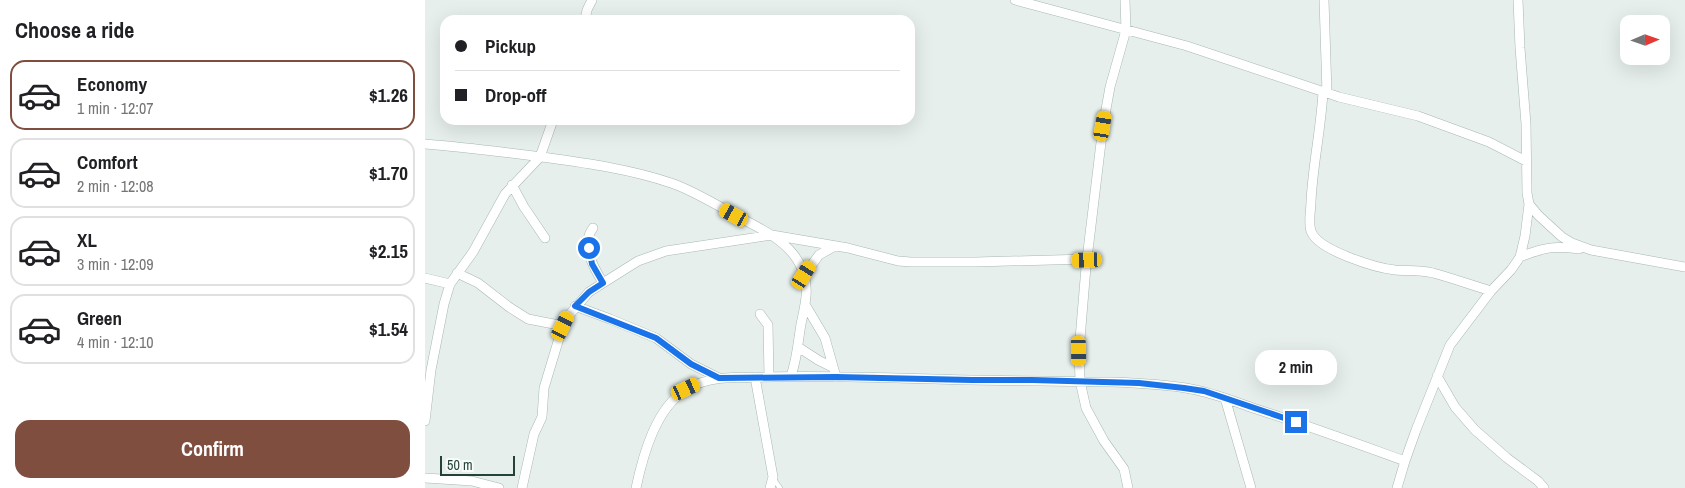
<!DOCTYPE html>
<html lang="en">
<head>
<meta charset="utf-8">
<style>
  body { margin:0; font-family:"Archivo Narrow",sans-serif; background:#f6f6f6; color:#202124; height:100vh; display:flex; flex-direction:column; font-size:19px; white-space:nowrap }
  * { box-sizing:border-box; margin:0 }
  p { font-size:16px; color:#757577 }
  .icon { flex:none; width:28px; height:28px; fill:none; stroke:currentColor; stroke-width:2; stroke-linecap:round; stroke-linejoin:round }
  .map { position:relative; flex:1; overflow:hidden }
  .details { display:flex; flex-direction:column; background:#fff; width:425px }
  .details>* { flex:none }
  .guide { position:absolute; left:15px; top:15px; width:475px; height:110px; border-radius:15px; box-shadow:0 5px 20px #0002; display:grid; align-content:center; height:110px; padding:0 15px; background:#fff }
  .needle { width:32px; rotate:88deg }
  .buttons { position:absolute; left:1195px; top:15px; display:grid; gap:10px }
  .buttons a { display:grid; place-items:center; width:50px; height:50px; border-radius:10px; background:#fff; box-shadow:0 5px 20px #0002; font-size:25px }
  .scale { position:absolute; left:15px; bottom:12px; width:75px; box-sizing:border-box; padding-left:5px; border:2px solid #24423a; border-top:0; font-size:14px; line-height:18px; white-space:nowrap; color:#24423a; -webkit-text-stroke:4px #f7fbf9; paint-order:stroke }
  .end { position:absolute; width:22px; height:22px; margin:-11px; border:6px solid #1a73e8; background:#fff; box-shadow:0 0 0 2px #fff }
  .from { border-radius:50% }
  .bubble { position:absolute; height:35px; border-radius:15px; background:#fff; box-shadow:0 5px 20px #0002; font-size:16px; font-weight:800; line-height:35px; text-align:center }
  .car { position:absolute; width:15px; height:30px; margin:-15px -8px; border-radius:6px; box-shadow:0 0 4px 1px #0007; background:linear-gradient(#f5c518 24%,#345 0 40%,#f5c518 0 76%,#345 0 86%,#f5c518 0) }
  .guide b { display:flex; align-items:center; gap:18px; height:48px; font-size:19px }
  .guide b+b { border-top:1px solid #e0e0e0 }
  .guide i { width:12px; height:12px; background:#202124 }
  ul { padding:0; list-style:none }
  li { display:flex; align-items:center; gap:15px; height:70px; margin:0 10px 8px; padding:0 5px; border:2px solid #e0e0e0; border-radius:15px }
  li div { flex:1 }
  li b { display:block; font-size:19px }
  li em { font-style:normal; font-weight:800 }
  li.selected { border-color:#7f4e3f }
  li>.icon { width:45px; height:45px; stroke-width:1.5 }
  h2 { padding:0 15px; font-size:22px; line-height:60px }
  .button { display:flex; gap:10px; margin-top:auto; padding:10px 15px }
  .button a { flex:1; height:58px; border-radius:15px; background:#7f4e3f; color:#fff; font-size:20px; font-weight:800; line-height:58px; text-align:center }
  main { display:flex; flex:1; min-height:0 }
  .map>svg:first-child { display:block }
</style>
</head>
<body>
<main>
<section class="details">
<h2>Choose a ride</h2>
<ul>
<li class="selected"><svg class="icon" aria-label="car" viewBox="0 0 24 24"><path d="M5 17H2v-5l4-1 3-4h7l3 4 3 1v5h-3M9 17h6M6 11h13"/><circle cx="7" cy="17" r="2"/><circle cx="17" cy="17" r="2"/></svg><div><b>Economy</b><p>1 min · 12:07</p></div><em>$1.26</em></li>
<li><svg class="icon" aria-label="car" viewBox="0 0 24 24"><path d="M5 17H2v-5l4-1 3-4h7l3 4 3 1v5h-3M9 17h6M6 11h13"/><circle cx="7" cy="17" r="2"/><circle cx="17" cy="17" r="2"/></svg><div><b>Comfort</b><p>2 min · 12:08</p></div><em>$1.70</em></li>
<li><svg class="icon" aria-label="car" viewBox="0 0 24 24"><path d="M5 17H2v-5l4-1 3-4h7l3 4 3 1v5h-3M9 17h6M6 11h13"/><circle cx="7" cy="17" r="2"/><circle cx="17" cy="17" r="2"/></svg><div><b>XL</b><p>3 min · 12:09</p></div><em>$2.15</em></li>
<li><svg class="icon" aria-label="car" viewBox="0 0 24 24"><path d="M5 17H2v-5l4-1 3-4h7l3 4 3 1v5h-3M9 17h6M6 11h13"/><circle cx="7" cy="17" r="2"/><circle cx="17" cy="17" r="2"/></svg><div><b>Green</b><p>4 min · 12:10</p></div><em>$1.54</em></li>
</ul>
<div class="button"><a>Confirm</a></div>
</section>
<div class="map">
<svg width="1260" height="488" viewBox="0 0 1260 488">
  <rect width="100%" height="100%" fill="#e6efeb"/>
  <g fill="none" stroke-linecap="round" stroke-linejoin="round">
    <!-- lane casing -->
    <g stroke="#a8b8b2" stroke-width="5.5">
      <path id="lane" d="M348,478L355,488"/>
    </g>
    <!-- street casing -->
    <g stroke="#a8b8b2" stroke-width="10">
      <path id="street" d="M590,0L762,46L914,97L993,116L1064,142L1101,161
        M700,0L701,30L685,87L678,126L661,267L654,351L655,381L661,408L679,441L699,469L703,488
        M899,0L902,93
        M1093,0L1095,48L1101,124L1102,193L1104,204L1113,215L1137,237L1147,243L1166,250L1260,267
        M160,20L162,10L167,0
        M898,92C896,128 888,164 886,201C886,210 883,222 886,231C892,250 951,268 970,270C983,271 995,270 1008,273C1027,278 1046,285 1066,291
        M0,144C39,147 78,152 117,157C160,163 205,169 246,183C270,191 292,206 314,217C338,230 366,242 377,269C385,289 380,305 376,324C373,342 372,359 366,376
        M87,185L99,207L120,238
        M168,228C155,245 169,268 178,283
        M1095,257C1120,247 1128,246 1154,249
        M32,273L53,283L84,307L103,319L139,326
        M379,275L394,255L410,246
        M0,278L25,284
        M150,306L185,319L231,338L266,364L294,378
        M381,306L400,338L411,377
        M335,314L343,325L344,377
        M373,347L393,360L407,367
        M1012,376L1030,407L1050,430L1082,458L1113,481L1119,488
        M330,377L348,477L345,488
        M800,398L826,488
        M0,421L6,370L19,304L25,284L48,252L80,194L115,157L128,120
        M0,478L47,481L74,488
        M97,488L109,434L117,417L119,388L135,335L145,314L164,292L178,283L213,261L241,251L347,235L423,248L473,261L486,262H551L662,259
        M211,488C218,455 231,407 262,389C287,374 318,378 346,377C412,375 479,379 545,380C592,381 639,381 686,382C712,383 740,384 766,389C789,393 810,402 831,409C881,425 930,443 980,461
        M972,488L980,461L991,430L1025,345L1066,291L1086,270L1095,257L1100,236L1104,204"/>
    </g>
    <!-- lane -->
    <use href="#lane" stroke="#fff" stroke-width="4.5"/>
    <!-- street -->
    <use href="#street" stroke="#fff" stroke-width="9"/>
  </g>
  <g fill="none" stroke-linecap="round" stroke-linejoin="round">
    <!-- route -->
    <path stroke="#1a73e8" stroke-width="6" d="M164,248L167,264L178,283L164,292L150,306L231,338L266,364L294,378L411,377L547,380H607L714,383L759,388L779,391L871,422"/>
  </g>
</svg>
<div class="buttons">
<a><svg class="needle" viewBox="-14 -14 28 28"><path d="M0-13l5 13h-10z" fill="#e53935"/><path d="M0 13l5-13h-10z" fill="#757577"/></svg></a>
</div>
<div class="scale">50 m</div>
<i class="end from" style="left:164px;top:248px"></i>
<i class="end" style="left:871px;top:422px"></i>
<div class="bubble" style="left:830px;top:350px;width:82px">2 min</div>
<i class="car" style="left:678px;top:126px;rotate:10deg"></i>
<i class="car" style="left:309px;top:215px;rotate:299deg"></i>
<i class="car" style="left:662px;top:260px;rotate:268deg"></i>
<i class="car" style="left:379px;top:275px;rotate:32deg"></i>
<i class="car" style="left:138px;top:326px;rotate:26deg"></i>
<i class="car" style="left:654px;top:351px;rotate:179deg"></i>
<i class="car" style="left:261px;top:389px;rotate:65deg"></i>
<div class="guide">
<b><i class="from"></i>Pickup</b>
<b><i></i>Drop-off</b>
</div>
</div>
</main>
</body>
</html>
